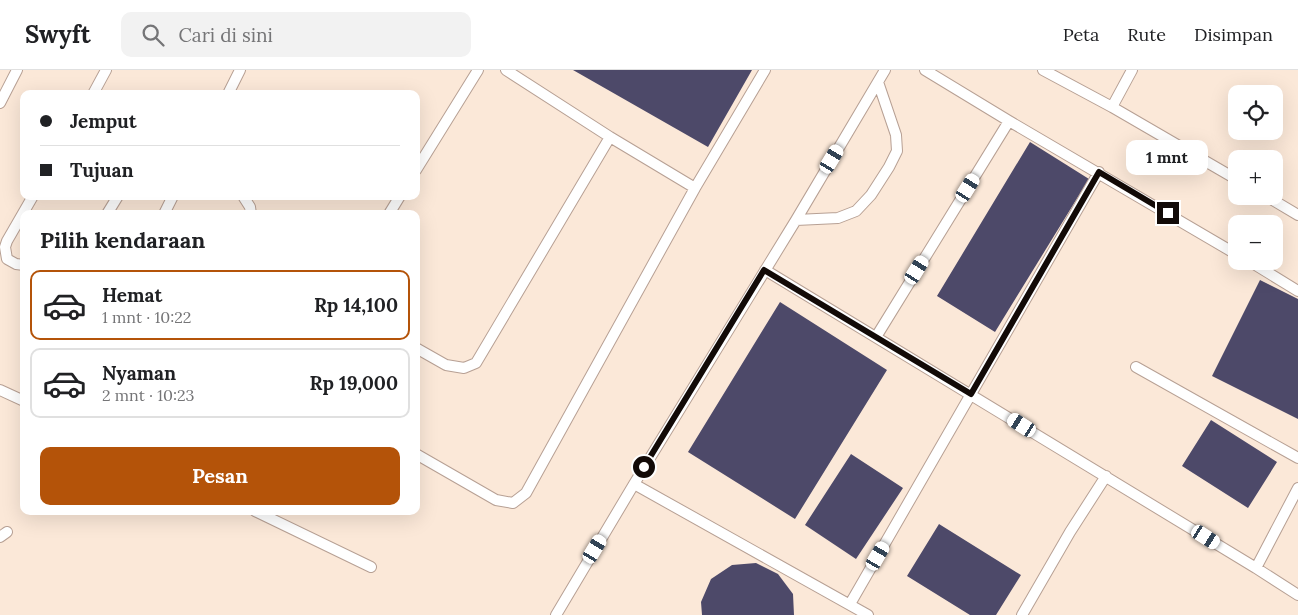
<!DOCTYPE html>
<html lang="id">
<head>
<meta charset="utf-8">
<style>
  body { margin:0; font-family:Lora,serif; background:#f2f2f2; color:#202124; height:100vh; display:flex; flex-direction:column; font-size:19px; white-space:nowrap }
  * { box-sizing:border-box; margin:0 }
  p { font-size:16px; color:#757577 }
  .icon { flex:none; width:28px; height:28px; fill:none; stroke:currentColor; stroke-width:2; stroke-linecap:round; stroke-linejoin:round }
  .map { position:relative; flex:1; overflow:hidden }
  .drawer { position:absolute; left:20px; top:140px; width:400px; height:305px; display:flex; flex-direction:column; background:#fff; border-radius:10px; box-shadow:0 5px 20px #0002 }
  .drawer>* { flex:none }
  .guide { position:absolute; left:20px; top:20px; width:400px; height:110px; border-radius:10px; box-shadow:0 5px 20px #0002; display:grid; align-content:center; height:110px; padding:0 20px; background:#fff }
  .tools { position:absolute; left:1228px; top:15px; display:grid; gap:10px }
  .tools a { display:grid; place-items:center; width:55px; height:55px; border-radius:10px; background:#fff; box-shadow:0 5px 20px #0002; font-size:25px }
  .end { position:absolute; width:22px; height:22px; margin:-11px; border:6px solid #120a07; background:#fff; box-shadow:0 0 0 2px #fff }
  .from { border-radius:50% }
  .bubble { position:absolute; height:35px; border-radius:10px; background:#fff; box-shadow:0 5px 20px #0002; font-size:16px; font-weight:700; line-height:35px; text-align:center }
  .car { position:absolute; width:15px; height:30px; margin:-15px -8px; border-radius:6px; box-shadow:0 0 4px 1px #0007; background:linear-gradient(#fff 24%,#345 0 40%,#fff 0 76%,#345 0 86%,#fff 0) }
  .guide b { display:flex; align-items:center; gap:18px; height:48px; font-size:19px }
  .guide b+b { border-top:1px solid #e0e0e0 }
  .guide i { width:12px; height:12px; background:#202124 }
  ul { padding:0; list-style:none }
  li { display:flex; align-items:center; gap:15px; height:70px; margin:0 10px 8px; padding:0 10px; border:2px solid #e0e0e0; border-radius:10px }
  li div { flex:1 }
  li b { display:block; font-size:19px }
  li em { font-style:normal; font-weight:700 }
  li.current { border-color:#b45309 }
  li>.icon { width:45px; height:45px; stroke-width:1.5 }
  h2 { padding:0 20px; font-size:22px; line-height:60px }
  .action { display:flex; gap:10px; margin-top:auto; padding:10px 20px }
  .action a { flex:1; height:58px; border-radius:10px; background:#b45309; color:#fff; font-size:20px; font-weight:700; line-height:58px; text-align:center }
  header { display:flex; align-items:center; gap:30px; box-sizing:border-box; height:70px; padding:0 25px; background:#fff; border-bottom:1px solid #e0e0e0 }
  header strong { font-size:24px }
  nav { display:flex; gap:28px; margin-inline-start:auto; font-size:18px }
  .search { width:350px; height:45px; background:#f2f2f2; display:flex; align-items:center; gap:12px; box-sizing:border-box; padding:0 18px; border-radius:10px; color:#757577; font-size:19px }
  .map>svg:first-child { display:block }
</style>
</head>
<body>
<header>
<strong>Swyft</strong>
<div class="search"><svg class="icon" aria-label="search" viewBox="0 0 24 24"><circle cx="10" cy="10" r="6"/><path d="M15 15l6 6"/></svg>Cari di sini</div>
<nav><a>Peta</a><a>Rute</a><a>Disimpan</a></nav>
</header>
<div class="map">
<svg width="1298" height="545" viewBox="0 0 1298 545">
  <rect width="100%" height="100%" fill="#fef4ef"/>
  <!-- industrial -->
  <path fill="#fbe8d8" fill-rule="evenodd" d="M0,0H1298V545H0ZM24,24H416V126H24ZM1236,24H1274V61H1236ZM1236,89H1274V126H1236ZM24,144H416V441H24ZM1236,154H1274V191H1236Z"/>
  <!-- building -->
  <path fill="#4d4969" d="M573,0H752L708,77Z
    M1030,72L1089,109L995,262L937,226Z
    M1260,210L1298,229V349L1212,306Z
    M780,232L887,300L795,449L688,382Z
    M1211,350L1277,392L1248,438L1182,396Z
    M851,384L903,418L856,489L805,455Z
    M939,454L1021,505L996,545H970L907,506Z
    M756,493L778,504L793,524L794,545H702L701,532L711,509L732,495Z"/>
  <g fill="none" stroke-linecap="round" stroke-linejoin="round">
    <!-- lane casing -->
    <g stroke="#b7a094" stroke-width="12">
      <path id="lane" d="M506,0L610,67L695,118
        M925,0L1009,51L1236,184
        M1043,0L1112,37L1236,109
        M93,24L106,0
        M228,24L240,0
        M0,33L17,0
        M1112,37L1132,0
        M416,100L478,0
        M243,126L250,137L251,144
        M1266,126L1298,145
        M107,144L118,126
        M164,144L173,126
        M389,144L400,126
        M796,150L838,148L856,141L871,125L889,97L897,81L896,65L878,12
        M1249,191L1298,221
        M24,195L16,194L7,189L5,177L7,171L33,126
        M765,200L1256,498L1298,525
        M876,267L1009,51
        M416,278L446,295L464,298L476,293L610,67
        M1136,297L1298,388
        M0,320L24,331
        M416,384L496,430L513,433L526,423L695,118L765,0
        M634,414L868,545
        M255,441L371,497
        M0,467L7,462
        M1256,498L1298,418
        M850,534L1099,102
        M556,545L634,414L796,150L885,0
        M1022,545L1070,462L1106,406"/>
    </g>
    <!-- lane -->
    <use href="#lane" stroke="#fff" stroke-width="10"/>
  </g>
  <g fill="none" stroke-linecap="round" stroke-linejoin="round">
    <!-- route -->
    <path stroke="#120a07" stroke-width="6" d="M644,397L764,200L971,324L1099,102L1168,143"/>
  </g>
</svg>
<div class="tools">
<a><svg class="icon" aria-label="locate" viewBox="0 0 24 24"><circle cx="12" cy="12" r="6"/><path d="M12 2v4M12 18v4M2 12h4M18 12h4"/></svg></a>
<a>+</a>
<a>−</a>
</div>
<i class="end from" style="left:644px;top:397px"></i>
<i class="end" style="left:1168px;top:143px"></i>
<div class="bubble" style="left:1126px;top:70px;width:82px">1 mnt</div>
<i class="car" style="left:832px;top:89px;rotate:31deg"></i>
<i class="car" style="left:968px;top:118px;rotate:32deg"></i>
<i class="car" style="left:917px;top:200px;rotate:32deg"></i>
<i class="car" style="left:1022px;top:355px;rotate:302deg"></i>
<i class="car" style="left:1206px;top:467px;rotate:122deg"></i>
<i class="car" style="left:595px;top:479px;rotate:31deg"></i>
<i class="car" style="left:878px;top:486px;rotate:30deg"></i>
<div class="guide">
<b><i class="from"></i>Jemput</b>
<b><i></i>Tujuan</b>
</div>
<section class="drawer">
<h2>Pilih kendaraan</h2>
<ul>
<li class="current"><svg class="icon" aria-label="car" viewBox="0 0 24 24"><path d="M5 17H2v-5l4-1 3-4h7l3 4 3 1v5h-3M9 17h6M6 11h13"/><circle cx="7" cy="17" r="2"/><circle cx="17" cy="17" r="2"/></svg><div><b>Hemat</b><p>1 mnt · 10:22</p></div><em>Rp 14,100</em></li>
<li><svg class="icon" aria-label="car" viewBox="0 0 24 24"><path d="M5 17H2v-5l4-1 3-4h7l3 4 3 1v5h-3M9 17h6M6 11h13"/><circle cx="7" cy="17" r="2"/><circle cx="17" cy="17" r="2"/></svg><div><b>Nyaman</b><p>2 mnt · 10:23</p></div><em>Rp 19,000</em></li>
</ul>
<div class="action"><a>Pesan</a></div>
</section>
</div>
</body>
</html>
